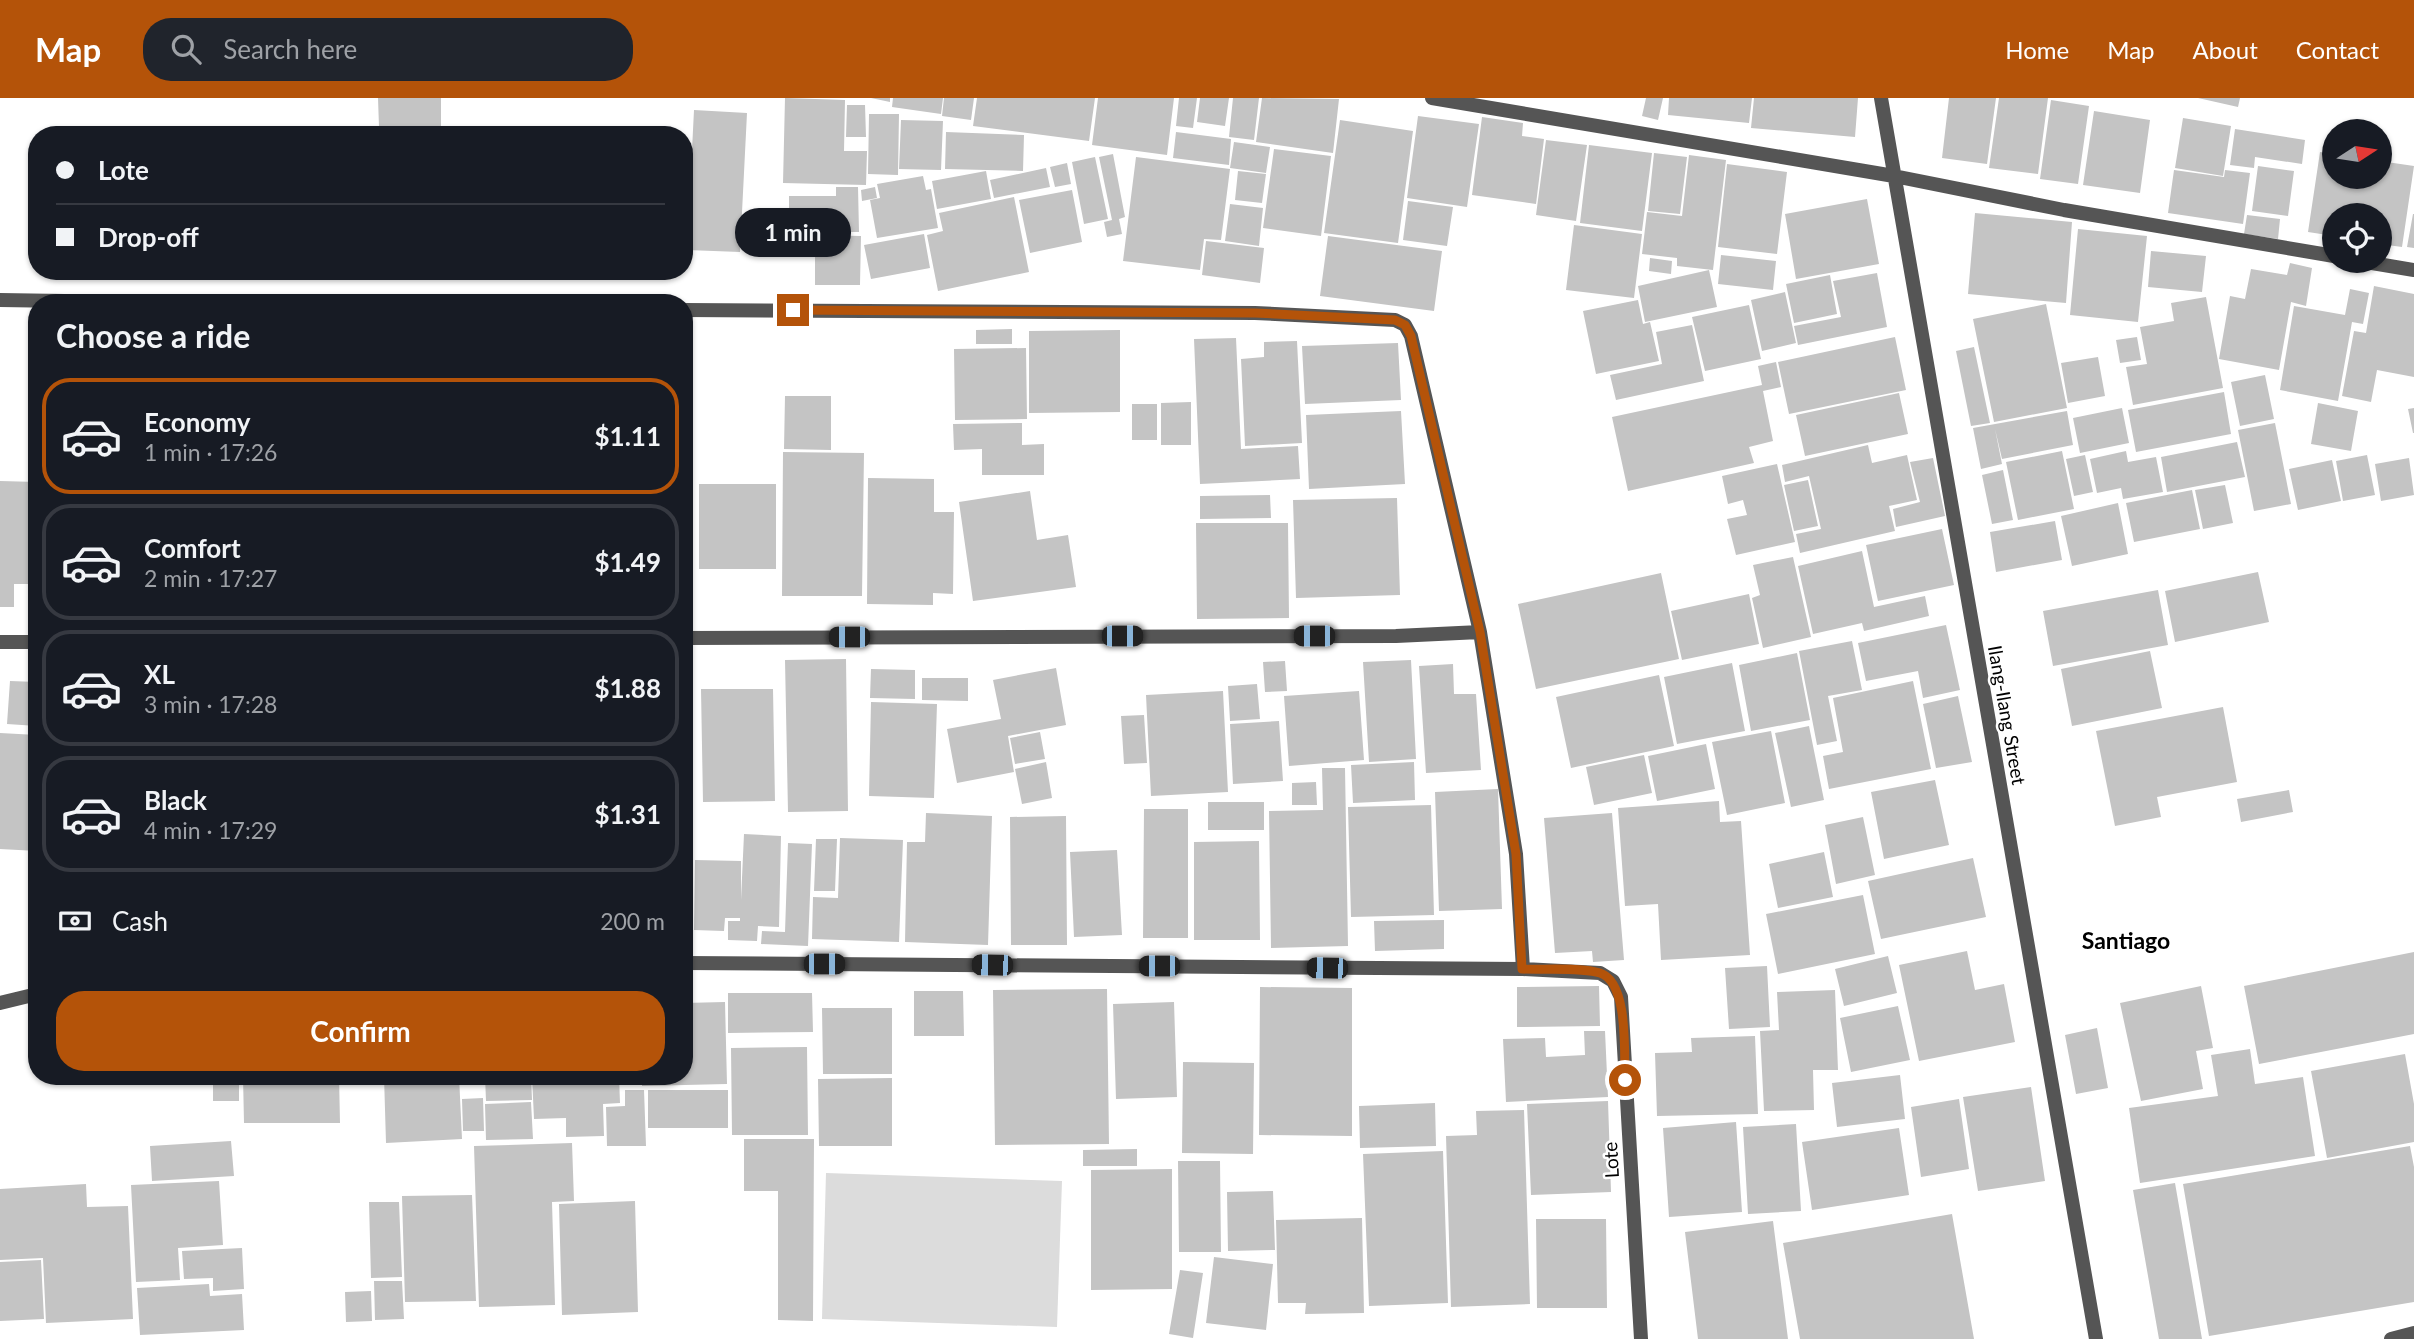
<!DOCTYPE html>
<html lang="en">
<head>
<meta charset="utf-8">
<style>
  body { margin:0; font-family:Lato,sans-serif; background:#20242c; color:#f1f3f6; height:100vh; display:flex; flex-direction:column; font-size:26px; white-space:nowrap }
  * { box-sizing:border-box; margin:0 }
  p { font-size:23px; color:#9ea1a6 }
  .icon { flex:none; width:38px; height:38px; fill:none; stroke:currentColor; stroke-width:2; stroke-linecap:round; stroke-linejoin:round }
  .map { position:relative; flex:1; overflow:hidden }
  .sheet { position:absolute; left:28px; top:196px; width:665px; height:791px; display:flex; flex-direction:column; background:#171b24; border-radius:28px; box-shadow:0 2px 5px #0004 }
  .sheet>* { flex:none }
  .top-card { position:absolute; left:28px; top:28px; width:665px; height:154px; border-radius:28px; box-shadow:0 2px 5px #0004; display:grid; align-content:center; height:154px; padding:0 28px; background:#171b24 }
  .needle { width:46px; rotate:78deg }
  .tools { position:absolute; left:2322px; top:21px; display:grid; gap:14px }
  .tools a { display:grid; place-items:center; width:70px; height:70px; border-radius:50%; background:#171b24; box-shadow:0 2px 5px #0004; font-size:35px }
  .end { position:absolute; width:32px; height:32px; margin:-16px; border:9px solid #b45309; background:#fff; box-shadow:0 0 0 4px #fff }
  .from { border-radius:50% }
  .bubble { position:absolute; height:49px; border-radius:24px; background:#171b24; box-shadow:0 2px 5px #0004; font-size:23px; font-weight:700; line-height:49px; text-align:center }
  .car { position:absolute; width:21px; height:42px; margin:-21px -10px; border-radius:9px; box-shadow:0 0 5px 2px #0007; background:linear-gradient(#222 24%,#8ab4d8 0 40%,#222 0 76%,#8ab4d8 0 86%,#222 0) }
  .top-card b { display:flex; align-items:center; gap:24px; height:66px; font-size:26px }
  .top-card b+b { border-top:2px solid #363941 }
  .top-card i { width:18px; height:18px; background:#f1f3f6 }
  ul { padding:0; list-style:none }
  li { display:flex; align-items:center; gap:21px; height:116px; margin:0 14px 10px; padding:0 14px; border:4px solid #363941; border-radius:28px }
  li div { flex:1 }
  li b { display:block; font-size:26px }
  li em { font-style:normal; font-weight:700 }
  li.current { border-color:#b45309 }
  li>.icon { width:63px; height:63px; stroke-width:1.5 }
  h2 { padding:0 28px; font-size:32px; line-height:84px }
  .pay { display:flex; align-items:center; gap:18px; height:77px; padding:0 28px; font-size:26px }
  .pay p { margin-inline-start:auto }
  .button { display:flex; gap:14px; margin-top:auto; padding:14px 28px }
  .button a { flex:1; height:80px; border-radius:28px; background:#b45309; color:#fff; font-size:28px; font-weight:700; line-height:80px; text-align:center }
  header { display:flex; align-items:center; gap:42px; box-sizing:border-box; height:98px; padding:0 35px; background:#b45309; color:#fff }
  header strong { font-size:33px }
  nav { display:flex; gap:38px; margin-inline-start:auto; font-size:24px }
  .search { width:490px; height:63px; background:#20242c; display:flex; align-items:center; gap:18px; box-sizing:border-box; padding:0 24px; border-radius:28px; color:#9ea1a6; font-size:26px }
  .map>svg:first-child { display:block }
</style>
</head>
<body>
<header>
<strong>Map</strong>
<div class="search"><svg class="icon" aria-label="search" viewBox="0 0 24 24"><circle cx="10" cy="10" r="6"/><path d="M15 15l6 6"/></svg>Search here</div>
<nav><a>Home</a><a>Map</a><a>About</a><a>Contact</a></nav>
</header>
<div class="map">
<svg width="2414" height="1241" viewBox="0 0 2414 1241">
  <rect width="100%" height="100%" fill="#fff"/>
  <!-- green -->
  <path fill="#dcdcdc" d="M826,1075L1062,1083L1057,1229L822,1221Z"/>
  <!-- building -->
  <path fill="#c4c4c4" d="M378,0H441V28L379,29Z
    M785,0L845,2L844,53H867L866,87L783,85Z
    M871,0H890V4Z
    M893,0H943L941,16L892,9Z
    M944,0H974L971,22L942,18Z
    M977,0H1095L1089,43L973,28Z
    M1098,0H1174L1167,57L1092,47Z
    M1179,0H1197L1193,30L1176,28Z
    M1200,0H1229L1225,28L1197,24Z
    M1233,0H1259L1254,42L1229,39Z
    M1262,0L1339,1L1333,55L1256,44Z
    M1646,0H1663L1658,22L1642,18Z
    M1669,0H1752L1749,25L1668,17Z
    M1754,0H1858L1855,39L1751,30Z
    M1949,0H1996L1987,66L1942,60Z
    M1999,0H2048L2038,76L1989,70Z
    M2198,0H2240L2238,9Z
    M2051,2L2089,8L2078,86L2040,81Z
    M847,7H865L866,39H846Z
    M694,12L747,15L740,154L687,152Z
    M2094,13L2150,22L2140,95L2083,87Z
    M869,16H899L898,77L868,76Z
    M1418,18L1479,26L1467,109L1407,100Z
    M1482,19L1523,25L1522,38L1544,41L1536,106L1472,97Z
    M2183,20L2231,28L2223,78L2175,70Z
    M901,22L943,23L941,72L899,71Z
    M1340,22L1413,33L1398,145L1324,135Z
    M2235,31L2305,42L2302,66L2255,59L2254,70L2230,67Z
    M946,34L1024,37L1023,73L945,71Z
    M1176,34L1231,41L1229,67L1173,60Z
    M1546,42L1587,47L1576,123L1536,117Z
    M1234,44L1270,49L1266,75L1230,70Z
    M1589,47L1652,55L1642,133L1580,125Z
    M1274,51L1331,58L1321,138L1263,130Z
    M2320,54L2334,56V79H2380V63L2414,68L2402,149L2380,146V117H2334V138L2308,134Z
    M1654,55L1687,59L1680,116L1648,113Z
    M1113,56L1125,119L1119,121L1122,136L1107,139L1104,124L1112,122L1099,59Z
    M1689,57L1726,62L1713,172L1677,168V160L1642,156L1647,114L1682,118Z
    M1095,59L1108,121L1084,126L1072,64Z
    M1136,59L1230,71L1221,142L1204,141L1200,172L1123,163Z
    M1067,65L1071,86L1055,89L1050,69Z
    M1727,66L1787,74L1777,156L1718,149Z
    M2258,68L2294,73L2288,118L2252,113Z
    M1046,70L1050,89L994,100L990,82Z
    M2174,72L2224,79L2225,72L2250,75L2243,126L2168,115Z
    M986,73L991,101L937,111L932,83Z
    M1238,73L1266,76L1262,105L1235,102Z
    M923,78L926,92L931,91L938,130L877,140L870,102L880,100L877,86Z
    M836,89H858L859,134H789V98H836Z
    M875,89L877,100L862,103L861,92Z
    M1072,92L1082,144L1030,155L1019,102Z
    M1014,99L1029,174L938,193L927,137L943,133L939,115Z
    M1867,101L1879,166L1796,181L1785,116Z
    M1408,103L1453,109L1447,148L1403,142Z
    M1230,106L1263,110L1259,148L1225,143Z
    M1975,115L2072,124L2066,205L1968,196Z
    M2413,116H2414V150L2407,149Z
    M2247,117L2280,121L2278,141L2244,136Z
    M1574,127L1642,136L1634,200L1566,192Z
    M2078,131L2147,138L2138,224L2070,217Z
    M924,136L930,170L871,181L864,147Z
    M815,137L861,138L860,187H815Z
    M1328,138L1442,153L1434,213L1320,198Z
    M1206,143L1264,150L1260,185L1202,177Z
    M2151,153L2206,158L2202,194L2148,189Z
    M1721,157L1776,163L1773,192L1718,186Z
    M1650,160L1672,163L1671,176L1649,173Z
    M2290,165L2312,170L2306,208L2291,204L2279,272L2219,261L2230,198L2245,201L2251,171L2287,177Z
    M1709,172L1717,209L1645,224L1638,188Z
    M120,173H203V179L120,180Z
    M379,173H447V179L379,180Z
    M1877,175L1887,229L1798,247L1794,228L1841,219L1833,183Z
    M1830,177L1837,216L1794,225L1786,186Z
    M2374,188L2414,196V279L2377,272L2371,304L2342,298L2354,233L2366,235Z
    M2350,191L2369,195L2363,226L2352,224L2338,303L2280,292L2294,208L2345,217Z
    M1785,194L1796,245L1762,253L1751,202Z
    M2206,199L2223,290L2133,307L2126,269L2147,266L2140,229L2174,223L2171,205Z
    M1638,202L1643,226L1650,224L1659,263L1596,276L1583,213Z
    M2046,206L2067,310L1994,324L1973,221Z
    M1749,207L1761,261L1705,273L1692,219Z
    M1692,227L1704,283L1616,302L1610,277L1662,266L1656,234Z
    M1012,231V246H976V232Z
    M1120,232V314L1029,315V233Z
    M1895,239L1906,292L1789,316L1778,264Z
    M2137,239L2141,262L2120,265L2116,242Z
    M1236,240L1241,351L1298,348L1300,381L1200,386L1194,241Z
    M1297,243L1302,345L1245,348L1241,261L1264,259V244Z
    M1398,245L1401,302L1305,306L1302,248Z
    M1974,249L1990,325L1971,328L1956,253Z
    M1026,250L1027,321L955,322L954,251Z
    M2098,259L2105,298L2068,305L2061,265Z
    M1776,264L1781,289L1763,293L1773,343L1749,349L1754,365L1628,393L1612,319L1762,287L1758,268Z
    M684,268H687V299H684Z
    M2265,277L2274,321L2240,328L2231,284Z
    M2224,294L2231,336L2136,354L2128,312Z
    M1899,295L1908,336L1805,358L1796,317Z
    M785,298H831V352L784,351Z
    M1191,304V347H1161V305Z
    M2318,305L2358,313L2351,353L2311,346Z
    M1132,306H1157V342H1132Z
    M2122,310L2129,345L2080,355L2073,320Z
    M2414,310V335H2413L2408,311Z
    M1401,313L1405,386L1309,391L1306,317Z
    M2067,313L2073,347L2002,361L1995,331L2002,366L1981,371L1973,330Z
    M1022,325V347L1044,346V377H982V351L954,352L953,326Z
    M2275,325L2291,406L2254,413L2238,332Z
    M2237,344L2245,379L2167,394L2161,359Z
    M1868,347L1872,365L1907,357L1917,402L1889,408L1895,433L1800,455L1796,436L1821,431L1809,378L1785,384L1782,367Z
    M2062,353L2074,411L2018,422L2006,364Z
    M2126,353L2128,364L2156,359L2163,394L2123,401L2121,390L2097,395L2090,361Z
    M783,354L864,355L862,498H782Z
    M2085,357L2093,394L2074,398L2066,361Z
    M2367,357L2375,397L2343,403L2336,363Z
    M1933,360L1945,418L1896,429L1893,411L1920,404L1910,364Z
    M2409,360L2414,397L2381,403L2375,366Z
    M2332,362L2341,403L2298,412L2289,371Z
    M1777,366L1795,444L1736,457L1727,421L1747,417L1743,402L1728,406L1722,378Z
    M2003,372L2013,422L1992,426L1982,377Z
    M868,380L934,381V414H954L953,496L933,495V507L867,506Z
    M1808,382L1818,428L1794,433L1784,387Z
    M0,383L37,384V486H14V509H0Z
    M699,386H776V471H699Z
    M2225,387L2233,425L2203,431L2195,392Z
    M2192,392L2200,431L2134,444L2126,405Z
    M1030,393L1037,442L1068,437L1076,489L973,503L959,404Z
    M1270,397L1271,420L1200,421V398Z
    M1397,400L1400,497L1296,500L1293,402Z
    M2118,405L2128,456L2072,468L2061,418Z
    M2055,423L2062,462L1996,474L1990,434Z
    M1196,425H1288L1289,520L1197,521Z
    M1942,431L1954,487L1878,503L1866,447Z
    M1862,453L1874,509L1925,498L1929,518L1864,533L1862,525L1813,536L1798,468Z
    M1793,459L1811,539L1763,550L1752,500L1760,497L1753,467Z
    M2258,474L2269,524L2175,544L2165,493Z
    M1661,475L1679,561L1536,591L1518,506Z
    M2158,492L2168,547L2053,568L2043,513Z
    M1749,496L1759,546L1682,562L1671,513Z
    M1946,527L1960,592L1923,600L1918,573L1866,583L1858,545Z
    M1852,543L1862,592L1828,598L1837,643L1817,647L1799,553Z
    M2150,553L2162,610L2072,628L2061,571Z
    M1797,555L1810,622L1751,633L1739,567Z
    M846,561L848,713L788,714L785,562Z
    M1411,562L1416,661L1369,664L1363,564Z
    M1285,563L1287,593L1265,594L1263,564Z
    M1732,565L1745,633L1677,646L1664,579Z
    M1453,566L1454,596H1476L1481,672L1426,675L1419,568Z
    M1056,570L1066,627L1008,638L1014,674L957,685L947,631L1001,621L993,582Z
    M871,571L915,572V601L870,600Z
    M1659,577L1674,648L1571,670L1556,599Z
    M922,580H968V603L922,602Z
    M10,583L37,584V628L7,626Z
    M1913,583L1931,671L1829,691L1823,658L1843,654L1833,600Z
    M1257,586L1260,621L1230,623L1228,588Z
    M701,591H773L775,703L703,704Z
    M1223,593L1228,694L1151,698L1146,597Z
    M1359,593L1364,662L1289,668L1284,598Z
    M1958,598L1972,664L1936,670L1923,606Z
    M871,604L937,606L934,700L869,698Z
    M2223,609L2237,684L2157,699L2161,719L2115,728L2096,633Z
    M1144,617L1147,665L1124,666L1121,618Z
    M1279,623L1283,683L1233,686L1230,626Z
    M1809,628L1824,702L1791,709L1775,635Z
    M1771,633L1785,705L1727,717L1712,644Z
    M1040,634L1045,661L1015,666L1010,640Z
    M0,635L37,637V753L0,751Z
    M1706,646L1715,691L1657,703L1648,658Z
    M1644,657L1652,695L1594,707L1586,669Z
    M1046,664L1052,700L1022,706L1015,671Z
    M1414,664L1415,702L1353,705L1351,667Z
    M1322,670H1345L1348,848L1271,850L1269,713L1323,712Z
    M1935,682L1949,747L1884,761L1871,694Z
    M1316,684L1317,707H1292V685Z
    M1498,691L1502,811L1439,813L1435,694Z
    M2289,692L2293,714L2241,724L2237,701Z
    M1719,703L1720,724L1741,723L1750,857L1661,862L1658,806L1625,808L1618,710Z
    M1208,704H1264V732H1208Z
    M1431,707L1434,817L1351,819L1348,709Z
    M1144,711H1188V840H1143Z
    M926,715L992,718L988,847L905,844L907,744H925Z
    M1612,715L1624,862L1593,864L1592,853L1555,855L1544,720Z
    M1066,718L1067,847H1011L1010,719Z
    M1863,719L1875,777L1836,786L1825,727Z
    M744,736L781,738L779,829L758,828L757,843L728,842V823H740V820H725L724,833L694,832L695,762L741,763V802Z
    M840,740L903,742L899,844L812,841L813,799L838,800Z
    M816,741H837L835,793H814Z
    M1259,743L1260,842H1194V744Z
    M788,745L812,746L808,848L761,846L762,833L785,834Z
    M1117,752L1122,837L1074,839L1070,754Z
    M1824,754L1833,799L1778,810L1769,766Z
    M1973,760L1986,819L1881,841L1868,783Z
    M684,766L691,793L684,795Z
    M1863,797L1875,856L1778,876L1766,816Z
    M1444,822V851L1375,853L1374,823Z
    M1967,853L1975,892L2004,886L2015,944L1919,963L1899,867Z
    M2414,854V936L2259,966L2244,888Z
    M1888,858L1897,895L1844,908L1835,871Z
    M1767,868L1770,929L1729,931L1725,870Z
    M1599,888L1600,928L1517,929V889Z
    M2201,888L2213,950L2196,953L2203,991L2141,1003L2120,905Z
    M1260,889L1352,890V1038L1259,1037Z
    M1107,891L1109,1046L995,1047L993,892Z
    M1835,892L1838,972H1813L1814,1012L1764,1013L1760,933L1779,932L1777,894Z
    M914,893H963L964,938H914Z
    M728,895H812L813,934L728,935Z
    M725,904L727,986L642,988V978H684V905Z
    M1174,904L1177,999L1116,1001L1113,906Z
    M1898,908L1910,962L1851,974L1840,920Z
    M822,910H892V976H823Z
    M2097,930L2108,990L2076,996L2065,937Z
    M1584,933H1605L1608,999L1506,1004L1503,941L1545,940L1546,959L1585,957Z
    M1755,938L1758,1016L1657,1018L1655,955L1692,954L1691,940Z
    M807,949L808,1037H732L731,950Z
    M2250,951L2255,986L2303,979L2315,1058L2140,1085L2129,1010L2218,998L2211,957Z
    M2405,956L2414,1006V1044L2327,1060L2311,973Z
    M1183,964L1254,965L1253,1056L1182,1055Z
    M1900,977L1905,1021L1837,1029L1832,985Z
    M213,978H239V1003H213Z
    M243,978H339L340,1025H244Z
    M384,978H459L462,1041L386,1045Z
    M485,978H531L532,1002L486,1003Z
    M532,978H619L620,1005L603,1006L604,1038L566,1039V1020L534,1021Z
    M892,980V1048H819L818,981Z
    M2031,989L2045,1083L1978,1093L1963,999Z
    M625,992H644L646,1048H607L606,1009L625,1008Z
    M648,992H728V1030H648Z
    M483,1000L484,1033H463L462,1001Z
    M1959,1001L1969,1071L1921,1079L1911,1009Z
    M1608,1003L1611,1094L1531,1097L1527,1006Z
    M531,1004L533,1041L486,1042L485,1006Z
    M1435,1005L1436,1048L1360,1050L1359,1008Z
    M1524,1012L1530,1206L1451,1209L1446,1038L1477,1037L1476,1013Z
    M1736,1024L1742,1114L1669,1119L1663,1030Z
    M1796,1026L1801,1113L1748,1116L1743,1029Z
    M1899,1030L1909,1097L1812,1112L1802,1044Z
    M744,1041H814L813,1223L778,1222V1093H744Z
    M231,1043L234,1078L152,1083L150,1048Z
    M572,1045L574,1103L552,1104L555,1207L479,1209L474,1048Z
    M2410,1048L2414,1069V1204L2209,1238L2183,1086Z
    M1137,1051V1068H1083V1052Z
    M1443,1053L1448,1205L1369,1208L1363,1056Z
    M1178,1063H1220L1221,1154H1179Z
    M1172,1071V1191L1091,1192V1072Z
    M219,1083L223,1147L178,1150L180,1182L136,1184L131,1087Z
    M2175,1085L2202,1241H2159L2133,1092Z
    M86,1086L87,1109L128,1108L133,1221L46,1225L43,1160L0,1162V1091Z
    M1273,1093L1275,1152L1228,1153L1227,1094Z
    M472,1097L476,1203L405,1204L402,1098Z
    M635,1103L638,1214L562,1217L559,1106Z
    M369,1104H399L402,1179L371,1180Z
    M1952,1116L1974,1241H1800L1783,1145Z
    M1362,1120L1364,1215L1305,1216L1306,1205H1278L1276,1122Z
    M1536,1121H1606L1607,1210H1537Z
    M1773,1123L1788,1241H1698L1685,1134Z
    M242,1150L244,1191L213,1193V1180L184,1181L182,1153Z
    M1214,1159L1273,1166L1266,1232L1206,1225Z
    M41,1162L44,1221L0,1223V1164Z
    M1180,1172L1203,1175L1193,1240L1169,1236Z
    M374,1183H402L404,1221L375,1222Z
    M209,1186L210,1198L242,1196L244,1232L140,1237L137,1190Z
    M371,1193L372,1223L346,1224L345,1194Z"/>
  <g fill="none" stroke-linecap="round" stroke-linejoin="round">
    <!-- street -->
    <path stroke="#555" stroke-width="14" d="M1432,0L1894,78L2064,112L2334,158
      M1881,0L2096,1241
      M2360,163L2414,172
      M0,202L193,205
      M684,212L1255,215L1395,222L1405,227L1411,238L1480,534L1516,756L1523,871
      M684,540L1396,538L1480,534
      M0,544H37
      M684,865L1523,871L1600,875L1613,883L1621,899L1641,1241
      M0,905L37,896
      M2391,1241L2414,1235"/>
  </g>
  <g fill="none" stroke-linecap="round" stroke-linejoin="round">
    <!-- route -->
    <path stroke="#b45309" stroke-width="9" d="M793,212L1255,215L1395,222L1405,227L1411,238L1480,534L1516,756L1522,871C1544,872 1581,869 1600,875C1629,884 1624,956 1625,982"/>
  </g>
  <g text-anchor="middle" stroke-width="5" stroke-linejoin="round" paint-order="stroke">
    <!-- street labels -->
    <g font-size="19" fill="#000" stroke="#fff">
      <text transform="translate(2007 617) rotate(80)" y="7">Ilang-Ilang Street</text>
      <text transform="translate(1611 1062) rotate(-93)" y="7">Lote</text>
    </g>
    <!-- quarter labels -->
    <g font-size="23" font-weight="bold" fill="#000" stroke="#fff">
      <text x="2126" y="851">Santiago</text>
    </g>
  </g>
</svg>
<div class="tools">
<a><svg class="needle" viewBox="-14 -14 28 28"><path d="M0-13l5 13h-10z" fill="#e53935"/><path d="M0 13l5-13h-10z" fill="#9ea1a6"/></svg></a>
<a><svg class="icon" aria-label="locate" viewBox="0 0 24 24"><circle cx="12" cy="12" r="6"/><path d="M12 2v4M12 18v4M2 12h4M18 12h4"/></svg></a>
</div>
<i class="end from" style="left:1625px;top:982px"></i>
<i class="end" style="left:793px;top:212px"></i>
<div class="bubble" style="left:735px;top:110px;width:116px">1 min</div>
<i class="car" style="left:1122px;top:538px;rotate:90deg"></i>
<i class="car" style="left:1314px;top:538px;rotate:270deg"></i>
<i class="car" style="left:849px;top:539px;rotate:270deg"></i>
<i class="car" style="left:824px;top:866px;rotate:90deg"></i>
<i class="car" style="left:992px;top:867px;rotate:271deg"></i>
<i class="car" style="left:1159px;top:868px;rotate:270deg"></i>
<i class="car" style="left:1327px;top:870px;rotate:271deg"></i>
<div class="top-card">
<b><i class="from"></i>Lote</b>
<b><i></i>Drop-off</b>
</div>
<section class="sheet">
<h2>Choose a ride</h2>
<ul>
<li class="current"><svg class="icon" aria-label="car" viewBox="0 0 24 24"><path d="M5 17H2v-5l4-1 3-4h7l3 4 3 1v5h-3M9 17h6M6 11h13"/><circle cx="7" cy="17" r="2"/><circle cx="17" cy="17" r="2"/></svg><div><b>Economy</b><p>1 min · 17:26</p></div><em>$1.11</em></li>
<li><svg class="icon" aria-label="car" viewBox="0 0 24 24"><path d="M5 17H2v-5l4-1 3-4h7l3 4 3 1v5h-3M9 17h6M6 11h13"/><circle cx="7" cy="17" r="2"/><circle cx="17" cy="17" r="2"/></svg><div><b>Comfort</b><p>2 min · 17:27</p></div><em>$1.49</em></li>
<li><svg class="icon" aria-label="car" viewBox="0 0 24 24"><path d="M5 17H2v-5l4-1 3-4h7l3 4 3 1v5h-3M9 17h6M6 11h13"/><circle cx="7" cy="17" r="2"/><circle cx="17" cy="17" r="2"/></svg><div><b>XL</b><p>3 min · 17:28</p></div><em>$1.88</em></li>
<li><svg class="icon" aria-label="car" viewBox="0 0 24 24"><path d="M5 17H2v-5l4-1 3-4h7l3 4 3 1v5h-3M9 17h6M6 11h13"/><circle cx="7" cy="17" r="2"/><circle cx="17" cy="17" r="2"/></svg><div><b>Black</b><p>4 min · 17:29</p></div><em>$1.31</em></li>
</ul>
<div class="pay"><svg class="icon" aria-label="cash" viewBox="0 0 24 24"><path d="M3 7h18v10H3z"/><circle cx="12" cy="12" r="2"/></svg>Cash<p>200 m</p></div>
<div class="button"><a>Confirm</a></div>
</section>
</div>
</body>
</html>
